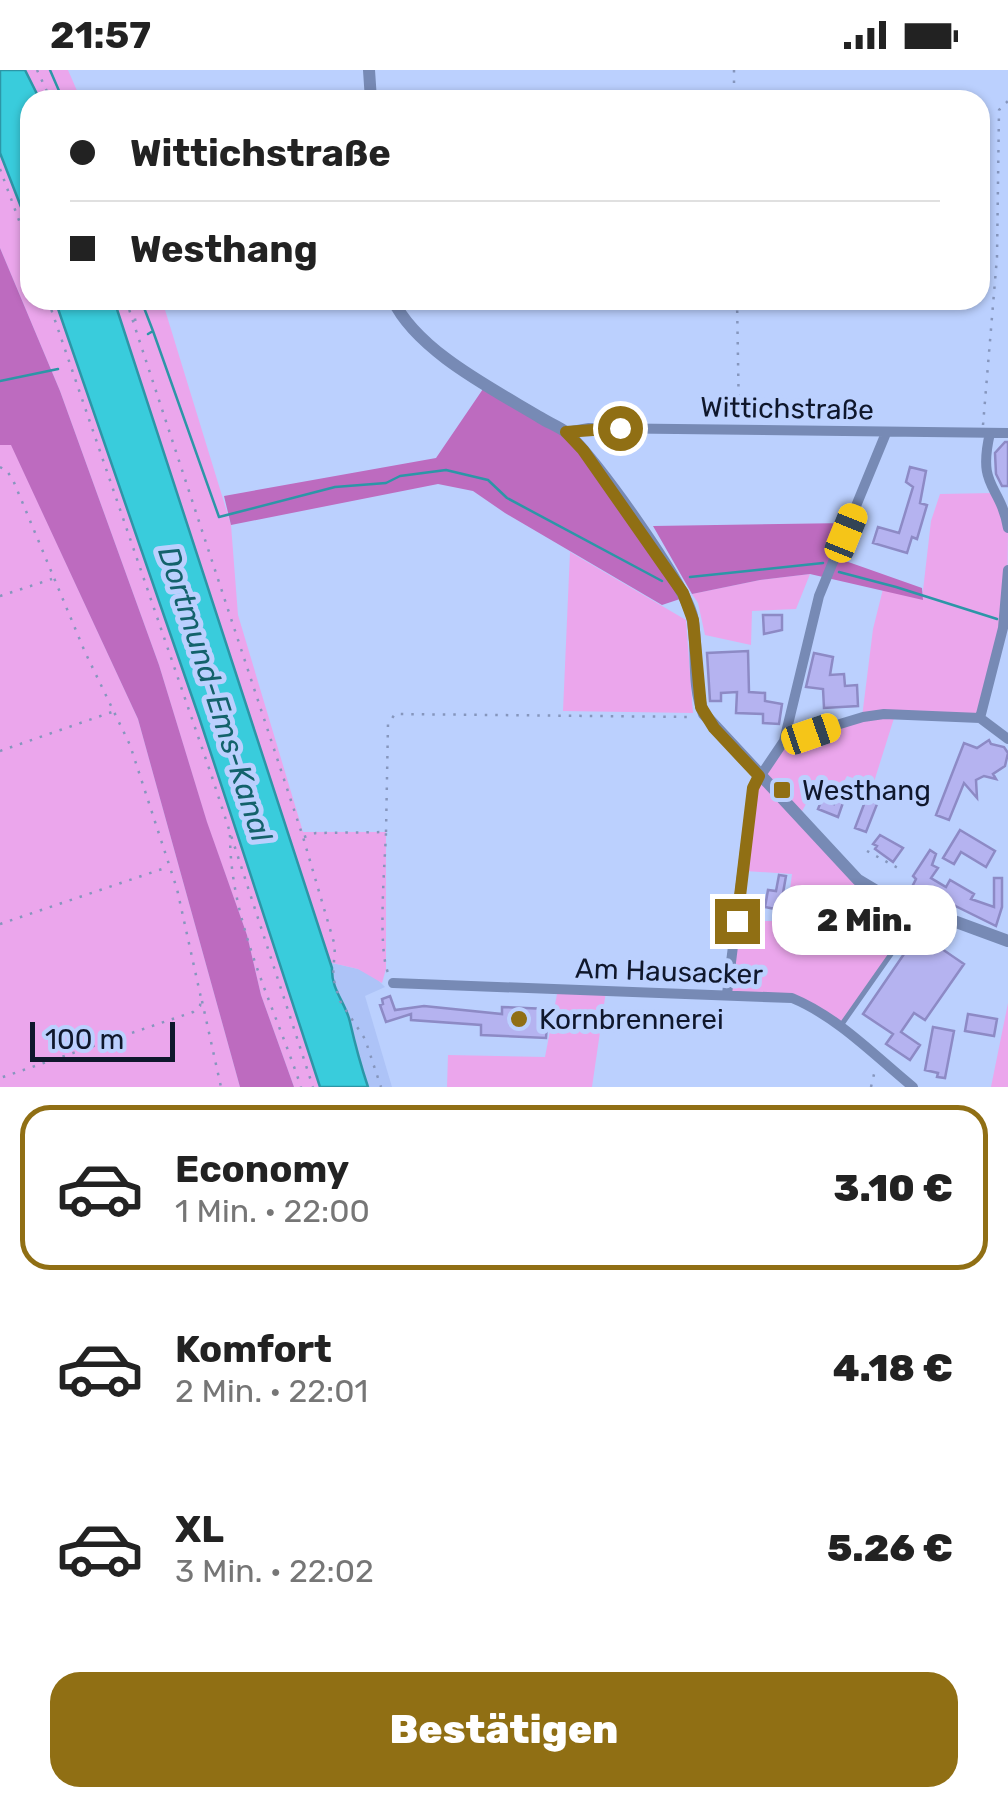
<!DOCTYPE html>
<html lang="de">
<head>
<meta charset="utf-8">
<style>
  body { margin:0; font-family:Rubik,sans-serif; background:#f2f2f2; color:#222; height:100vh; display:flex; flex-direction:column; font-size:38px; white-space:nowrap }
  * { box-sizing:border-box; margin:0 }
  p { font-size:32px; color:#767676 }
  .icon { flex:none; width:55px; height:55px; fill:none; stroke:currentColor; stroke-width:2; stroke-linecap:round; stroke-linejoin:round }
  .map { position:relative; height:1017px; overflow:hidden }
  .sheet { display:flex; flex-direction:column; background:#fff; flex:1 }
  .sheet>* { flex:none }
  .guide { position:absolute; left:20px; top:20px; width:970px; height:220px; border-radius:30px; box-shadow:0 2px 8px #0004; display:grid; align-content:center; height:220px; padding:0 50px; background:#fff }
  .scale { position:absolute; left:30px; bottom:25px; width:145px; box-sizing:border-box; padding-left:10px; border:5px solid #0f172c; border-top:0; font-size:28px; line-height:35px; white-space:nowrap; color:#0f172c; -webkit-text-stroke:8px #bbd0fe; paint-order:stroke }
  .end { position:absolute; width:45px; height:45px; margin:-22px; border:12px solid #906f14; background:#fff; box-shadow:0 0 0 5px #fff }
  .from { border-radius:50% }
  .bubble { position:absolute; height:70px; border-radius:30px; background:#fff; box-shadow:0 2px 8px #0004; font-size:32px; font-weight:800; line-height:70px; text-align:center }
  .car { position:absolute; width:30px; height:60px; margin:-30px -15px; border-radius:12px; box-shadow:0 0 8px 2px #0007; background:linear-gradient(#f5c518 24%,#345 0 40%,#f5c518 0 76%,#345 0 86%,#f5c518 0) }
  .guide b { display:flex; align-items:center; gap:35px; height:95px; font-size:38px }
  .guide b+b { border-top:2px solid #e0e0e0 }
  .guide i { width:25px; height:25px; background:#222 }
  ul { padding:18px 0 0; list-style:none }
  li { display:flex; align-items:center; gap:30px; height:165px; margin:0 20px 15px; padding:0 30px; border:5px solid transparent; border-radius:30px }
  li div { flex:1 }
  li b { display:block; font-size:38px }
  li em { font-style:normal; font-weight:800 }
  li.active { border-color:#906f14 }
  li>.icon { width:90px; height:90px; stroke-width:1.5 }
  .action { display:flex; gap:20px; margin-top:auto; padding:20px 50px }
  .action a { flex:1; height:115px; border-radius:30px; background:#906f14; color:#fff; font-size:40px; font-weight:800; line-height:115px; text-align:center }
  .status { display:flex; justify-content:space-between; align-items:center; height:70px; padding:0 50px; background:#fff; direction:ltr }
  .status svg { height:28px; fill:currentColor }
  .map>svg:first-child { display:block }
</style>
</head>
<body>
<div class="status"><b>21:57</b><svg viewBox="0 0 49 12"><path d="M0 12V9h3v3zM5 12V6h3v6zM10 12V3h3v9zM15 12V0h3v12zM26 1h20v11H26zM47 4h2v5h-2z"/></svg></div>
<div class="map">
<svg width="1008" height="1017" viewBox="0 0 1008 1017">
  <rect width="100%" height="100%" fill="#bbd0fe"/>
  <!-- built -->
  <path fill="#adc3f7" d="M328,892L358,899L375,907L385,917L365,926L392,1017H368L354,975L350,949L336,923Z"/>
  <!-- green -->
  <path fill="#eba6ec" d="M25,0H68L81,30H40Z
    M0,83L30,160V230H55L199,647L320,1017H294L261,925L247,865L207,753L159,595L60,321L0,178Z
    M114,230H162L231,455L238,545L303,762H386V899L382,913L358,899L328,892Z
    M11,374L138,649L240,1017H0V375Z
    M993,423L1008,458L1007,533L980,648L895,645L873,715L847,706L837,724L817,715L798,748L858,810L922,840L840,957L792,928L727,924L737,851H786L792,804L745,801L753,717L784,671L862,647L873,559L883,519L922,529L931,451L940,424Z
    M570,482L686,550L693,643L563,641Z
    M810,504L796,539L752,541L751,575L705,565L698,533L692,524L760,510Z
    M558,919L606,921L592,1017H447L448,985L545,987Z
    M1008,933V1017H991Z"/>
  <!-- forest -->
  <path fill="#bd6bbf" d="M0,178L60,321L159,595L207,752L247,865L261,925L294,1017H240L138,649L11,375H0Z
    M485,316L564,364L611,424L683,528L662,535L505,443L473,421L438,414L231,455L224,426L436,388Z
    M848,453L837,488L922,518L923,530L810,504L760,510L692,524L653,456Z"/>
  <!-- water -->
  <path fill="#39ccdc" stroke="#2c96a7" stroke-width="2.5" d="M0,0H25L40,30H30V160L0,83Z
    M55,230H114L332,898C331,920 346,933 350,952C355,974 361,996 368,1017H320L199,647Z"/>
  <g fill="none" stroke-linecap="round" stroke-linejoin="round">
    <!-- stream -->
    <path stroke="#2c96a7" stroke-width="2.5" d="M50,0L63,30
      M141,230L153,261L148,264
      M153,261L219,447L335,417L386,413L400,406L446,400L488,410L507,428L662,511
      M0,311L58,299
      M839,502L896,517L997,549
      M690,507L823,493"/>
  </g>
  <!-- building -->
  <path fill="#b5b3f0" stroke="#8d8ac5" stroke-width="2.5" d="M1005,372H1008V416H1002L996,404L995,383Z
    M910,397L926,401L920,433L927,435L917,469L912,467L907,483L873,473L878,457L899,463L913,417L906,412Z
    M763,545H782V560L764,564Z
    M748,581L749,622L765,623V631L782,634L779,654L763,653V644L736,643L737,622L721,623V631H710L707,583Z
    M814,583L833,587L830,605L844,604L845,616L857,615L858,636L824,638L823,619L806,617Z
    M989,670L991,674L1004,677L1008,683L1005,696L993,704L996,709L984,706L976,710L977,728L964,713L949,750L936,745L964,673L977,678Z
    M858,714L881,724L866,762L855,758L866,729L854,724Z
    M838,724L845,727L838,747L818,739L822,729L834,734Z
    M960,760L995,781L986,797L961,782L954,794L943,788Z
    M880,765L903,778L893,792L875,779L877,776L873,774Z
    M930,780L936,784L932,795L938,798L931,808L946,817L950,810L974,824L971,829L994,837V808H1002V837L996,856L913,815L916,809L913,806Z
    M779,805L786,806L780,840L765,837L768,820L776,821Z
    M917,865L931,875L935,870L941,874L939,877L964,894L925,950L914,943L901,962L920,975L910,990L886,974L893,964L863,944Z
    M390,926L395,940L424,936L502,944V937L548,939L546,968L481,965V955L411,950V944L386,952L380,935L383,934L382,929Z
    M968,944L997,949L994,966L965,961Z
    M933,957L954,961L945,1008L937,1007L938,1003L925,1000Z"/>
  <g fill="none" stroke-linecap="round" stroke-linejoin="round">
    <!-- path -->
    <path stroke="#8696bd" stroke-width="2.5" stroke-dasharray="2.5 8" stroke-linecap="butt" d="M37,0L51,30
      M734,0V30
      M0,99L30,180
      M48,230L212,707L313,1017
      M126,230L303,767L335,876L333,907L340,931L365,969L381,1017
      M737,230L739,348
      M134,250L143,248
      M983,355L997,187L999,40L1008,31
      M0,397L7,401L13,410L85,582L130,675L177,819L201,928L200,936L193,942L0,1008
      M0,526L52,509
      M0,681L112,642
      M386,762L388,654L395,644L693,647
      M230,765C230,853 274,935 301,1017
      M304,767L316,763L386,762C385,793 377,882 389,905
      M867,781L898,798
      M0,854L168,797
      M202,931L221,1017
      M871,1017L875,1000"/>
    <!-- service -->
    <path stroke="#778ab5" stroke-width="5" d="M842,954L922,840"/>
    <!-- minor -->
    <path stroke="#778ab5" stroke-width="10" d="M566,362L589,358L1008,363
      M990,363C977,419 1000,413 1008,458
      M980,648L1003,558L1008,500
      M784,671L863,647L884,644L980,648L1008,669
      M393,913L792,928C838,947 875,986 913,1017
      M727,924L753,717L784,671L819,526L886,363"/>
    <!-- tertiary -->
    <path stroke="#778ab5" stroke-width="12" d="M369,0L371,30
      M393,230C417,281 493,319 541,348C549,353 560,357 567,363C594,386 685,514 692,546C699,578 691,613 704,644L858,810L883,825L1008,871"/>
  </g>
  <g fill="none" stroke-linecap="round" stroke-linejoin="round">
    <!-- route -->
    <path stroke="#906f14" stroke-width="12" d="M620,358L566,362L583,380L683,523L693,550L701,637L714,658L759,706L753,718L737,851"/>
  </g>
  <!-- markers -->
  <g fill="#906f14" stroke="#bbd0fe" stroke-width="4">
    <rect x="772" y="710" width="20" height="20" rx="5"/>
    <circle cx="519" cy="949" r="10"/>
  </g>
  <g text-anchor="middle" stroke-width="10" stroke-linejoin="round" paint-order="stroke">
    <!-- street labels -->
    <g font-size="28" fill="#0f172c" stroke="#bbd0fe">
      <text transform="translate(787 338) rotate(1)" y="10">Wittichstraße</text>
      <text transform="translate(669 901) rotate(2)" y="10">Am Hausacker</text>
    </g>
    <!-- poi labels -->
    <g font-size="28" fill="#0f172c" stroke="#bbd0fe" text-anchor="start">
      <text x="802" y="730">Westhang</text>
      <text x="539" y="959">Kornbrennerei</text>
    </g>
    <!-- water labels -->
    <g font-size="30" font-style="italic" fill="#13626b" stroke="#bbd0fe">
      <text transform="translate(215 624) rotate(72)" y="10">Dortmund-Ems-Kanal</text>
    </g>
  </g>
</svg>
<div class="scale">100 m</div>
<i class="end from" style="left:620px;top:358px"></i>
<i class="end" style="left:737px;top:851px"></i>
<div class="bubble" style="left:772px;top:815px;width:185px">2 Min.</div>
<i class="car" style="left:846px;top:463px;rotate:22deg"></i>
<i class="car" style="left:811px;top:664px;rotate:71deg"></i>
<div class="guide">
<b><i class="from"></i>Wittichstraße</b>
<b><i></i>Westhang</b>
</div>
</div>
<section class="sheet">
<ul>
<li class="active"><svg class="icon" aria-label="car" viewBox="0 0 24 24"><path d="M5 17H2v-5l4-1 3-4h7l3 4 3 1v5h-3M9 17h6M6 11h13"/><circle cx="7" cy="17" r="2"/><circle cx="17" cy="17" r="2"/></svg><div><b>Economy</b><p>1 Min. · 22:00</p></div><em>3.10 €</em></li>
<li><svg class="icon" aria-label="car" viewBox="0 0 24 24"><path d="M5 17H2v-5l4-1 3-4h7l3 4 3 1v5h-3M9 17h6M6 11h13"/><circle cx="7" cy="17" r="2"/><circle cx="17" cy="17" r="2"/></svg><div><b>Komfort</b><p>2 Min. · 22:01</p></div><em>4.18 €</em></li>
<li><svg class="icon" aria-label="car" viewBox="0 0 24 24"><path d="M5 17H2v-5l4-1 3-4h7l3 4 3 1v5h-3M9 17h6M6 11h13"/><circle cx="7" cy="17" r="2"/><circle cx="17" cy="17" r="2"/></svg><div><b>XL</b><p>3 Min. · 22:02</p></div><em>5.26 €</em></li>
</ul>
<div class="action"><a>Bestätigen</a></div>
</section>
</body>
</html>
